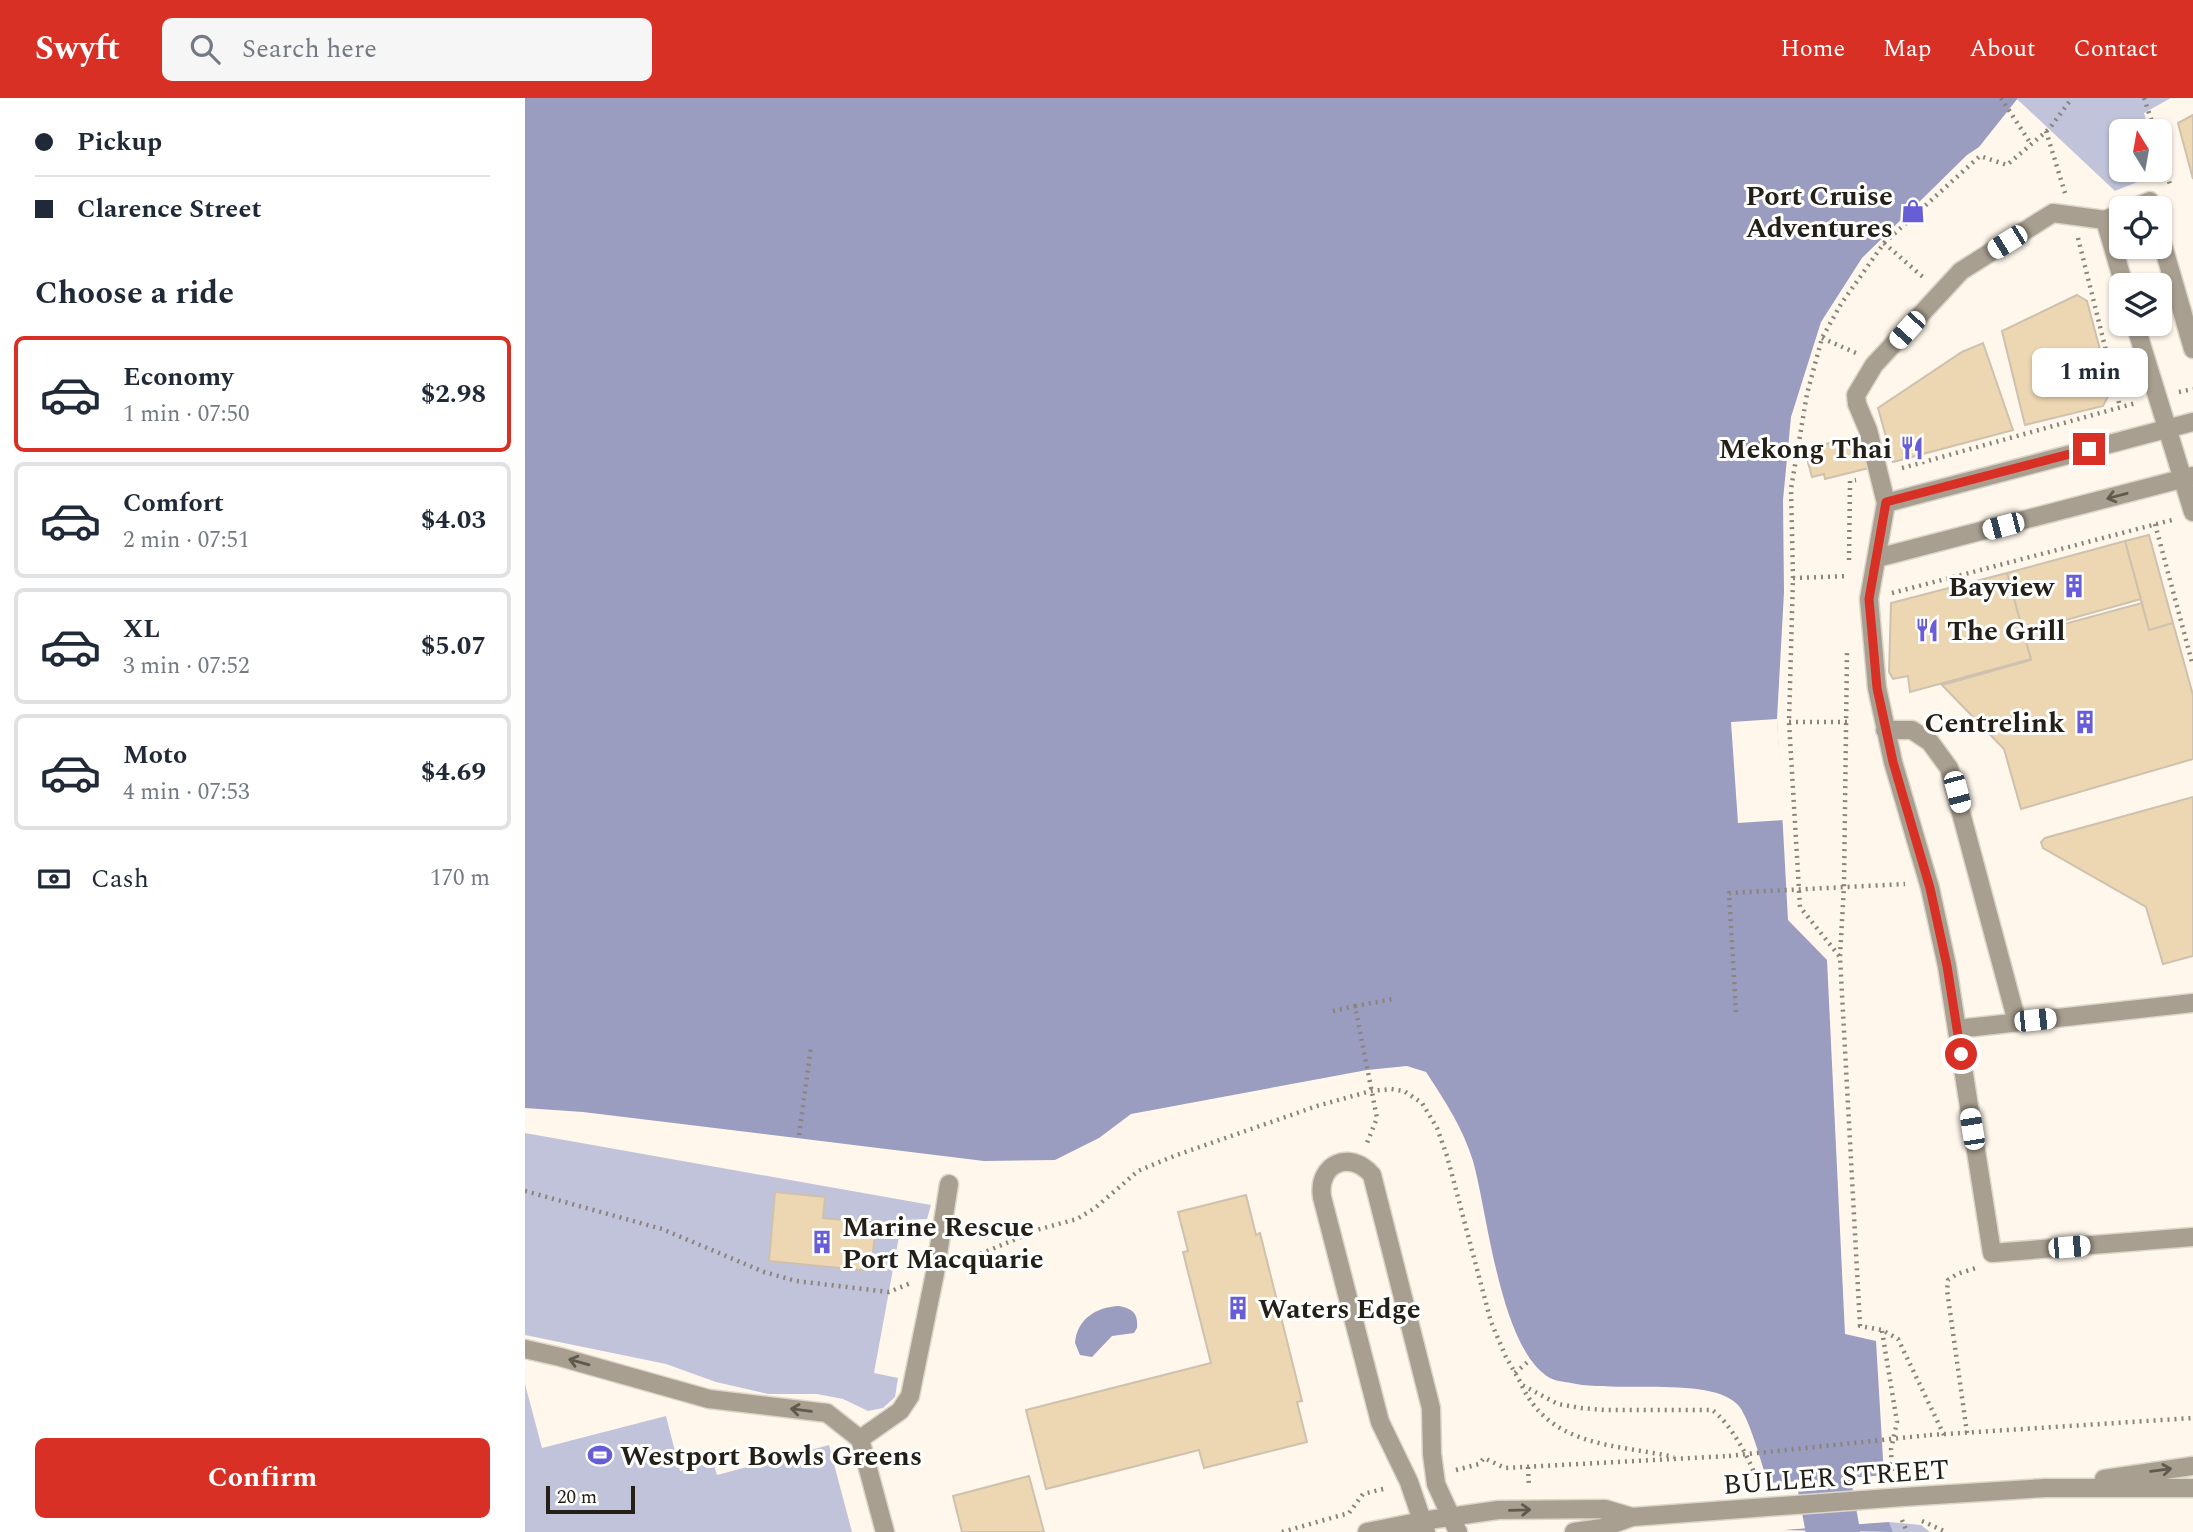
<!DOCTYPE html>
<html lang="en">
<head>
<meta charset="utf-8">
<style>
  body { margin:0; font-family:Spectral,serif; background:#f6f6f7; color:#1f2937; height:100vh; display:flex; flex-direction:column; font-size:26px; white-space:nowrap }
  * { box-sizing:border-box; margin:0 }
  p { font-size:23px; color:#747a83 }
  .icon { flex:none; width:38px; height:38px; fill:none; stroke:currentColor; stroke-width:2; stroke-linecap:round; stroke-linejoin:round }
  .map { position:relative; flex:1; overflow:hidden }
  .panel { display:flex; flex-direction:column; background:#fff; width:525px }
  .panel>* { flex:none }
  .top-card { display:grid; align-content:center; height:154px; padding:0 35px; background:#fff }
  .needle { width:46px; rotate:349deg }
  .tools { position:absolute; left:1584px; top:21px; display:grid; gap:14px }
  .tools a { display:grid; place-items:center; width:63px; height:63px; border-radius:10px; background:#fff; box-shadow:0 2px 5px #0004; font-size:35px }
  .scale { position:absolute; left:21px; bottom:18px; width:89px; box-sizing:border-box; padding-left:7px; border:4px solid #242018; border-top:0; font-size:19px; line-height:24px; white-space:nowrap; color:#242018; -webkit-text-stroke:5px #fff; paint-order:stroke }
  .end { position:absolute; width:32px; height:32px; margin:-16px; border:9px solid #d93025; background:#fff; box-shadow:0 0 0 4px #fff }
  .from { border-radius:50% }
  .bubble { position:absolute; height:49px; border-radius:10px; background:#fff; box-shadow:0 2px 5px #0004; font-size:23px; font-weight:700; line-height:49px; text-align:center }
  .car { position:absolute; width:21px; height:42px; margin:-21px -10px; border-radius:9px; box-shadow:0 0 5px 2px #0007; background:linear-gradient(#fff 24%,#345 0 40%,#fff 0 76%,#345 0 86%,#fff 0) }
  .top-card b { display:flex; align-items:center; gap:24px; height:66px; font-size:26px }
  .top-card b+b { border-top:2px solid #e0e1e3 }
  .top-card i { width:18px; height:18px; background:#1f2937 }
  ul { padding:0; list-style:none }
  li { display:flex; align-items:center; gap:21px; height:116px; margin:0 14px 10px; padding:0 21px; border:4px solid #e0e1e3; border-radius:10px }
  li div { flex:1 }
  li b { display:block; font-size:26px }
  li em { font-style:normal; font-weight:700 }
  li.on { border-color:#d93025 }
  li>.icon { width:63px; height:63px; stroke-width:1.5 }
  h2 { padding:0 35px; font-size:32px; line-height:84px }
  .pay { display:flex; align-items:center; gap:18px; height:77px; padding:0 35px; font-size:26px }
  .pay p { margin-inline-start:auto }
  .button { display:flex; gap:14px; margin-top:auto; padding:14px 35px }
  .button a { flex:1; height:80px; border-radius:10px; background:#d93025; color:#fff; font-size:28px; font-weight:700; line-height:80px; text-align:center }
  header { display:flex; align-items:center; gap:42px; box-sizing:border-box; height:98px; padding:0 35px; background:#d93025; color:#fff }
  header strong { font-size:33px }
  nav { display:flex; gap:38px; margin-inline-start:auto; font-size:24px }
  .search { width:490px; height:63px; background:#f6f6f7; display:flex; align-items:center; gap:18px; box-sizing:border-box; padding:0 24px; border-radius:10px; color:#747a83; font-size:26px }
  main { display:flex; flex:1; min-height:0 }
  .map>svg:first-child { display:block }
</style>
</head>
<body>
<header>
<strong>Swyft</strong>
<div class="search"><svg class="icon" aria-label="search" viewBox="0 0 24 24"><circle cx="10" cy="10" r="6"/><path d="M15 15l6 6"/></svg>Search here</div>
<nav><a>Home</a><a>Map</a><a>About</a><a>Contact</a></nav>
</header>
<main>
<section class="panel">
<div class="top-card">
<b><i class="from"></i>Pickup</b>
<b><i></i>Clarence Street</b>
</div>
<h2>Choose a ride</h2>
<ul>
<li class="on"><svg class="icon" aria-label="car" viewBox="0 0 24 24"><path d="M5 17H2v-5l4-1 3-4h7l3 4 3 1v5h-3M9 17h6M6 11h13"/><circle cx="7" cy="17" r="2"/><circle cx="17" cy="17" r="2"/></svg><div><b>Economy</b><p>1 min · 07:50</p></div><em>$2.98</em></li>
<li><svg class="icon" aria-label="car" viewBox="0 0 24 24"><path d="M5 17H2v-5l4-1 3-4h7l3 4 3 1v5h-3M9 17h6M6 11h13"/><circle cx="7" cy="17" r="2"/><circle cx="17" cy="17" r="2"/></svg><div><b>Comfort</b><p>2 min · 07:51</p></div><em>$4.03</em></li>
<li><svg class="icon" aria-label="car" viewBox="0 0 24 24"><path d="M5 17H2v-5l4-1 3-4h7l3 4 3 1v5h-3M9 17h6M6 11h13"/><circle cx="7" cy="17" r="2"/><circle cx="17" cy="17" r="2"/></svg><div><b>XL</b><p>3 min · 07:52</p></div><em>$5.07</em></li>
<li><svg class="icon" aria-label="car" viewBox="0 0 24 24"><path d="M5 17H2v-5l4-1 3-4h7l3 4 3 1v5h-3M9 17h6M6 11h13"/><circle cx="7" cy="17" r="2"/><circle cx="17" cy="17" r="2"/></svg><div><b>Moto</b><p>4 min · 07:53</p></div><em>$4.69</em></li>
</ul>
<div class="pay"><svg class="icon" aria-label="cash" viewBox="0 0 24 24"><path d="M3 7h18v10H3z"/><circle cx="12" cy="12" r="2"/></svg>Cash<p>170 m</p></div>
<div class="button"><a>Confirm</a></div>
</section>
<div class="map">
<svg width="1668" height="1434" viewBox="0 0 1668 1434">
  <rect width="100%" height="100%" fill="#fff7eb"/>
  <!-- green -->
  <path fill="#c1c3db" d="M1493,0H1646L1619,15L1624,33H1596V72H1634L1635,75L1590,93L1492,1Z
    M0,1035L406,1107L402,1121L377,1122L349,1275L373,1280L370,1299L358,1310L343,1313L318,1301L292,1296H243L191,1284L141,1266L0,1237Z
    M0,1286L17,1350L141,1318L155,1373L188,1364L192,1377L304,1347L327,1434H0Z
    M1364,1424L1396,1427L1405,1434H1368Z"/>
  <!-- water -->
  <path fill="#9a9cc0" d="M0,0H1493L1454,49L1442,57L1337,160L1296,224L1266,319L1258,402L1259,494L1252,621L1263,822L1302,862L1320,1236L1351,1243L1359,1378L1243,1385C1237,1368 1224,1317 1212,1306C1185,1278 1087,1295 1046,1285C1040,1284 1031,1283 1025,1280C975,1251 963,1116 948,1063C938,1030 920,1003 901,974L882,968L842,972L606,1016L574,1040L530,1062L459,1063L58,1014L0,1010Z
    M594,1208C609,1211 613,1216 612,1230L609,1235L587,1238L567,1259L555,1257L550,1245C552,1221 571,1209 594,1208Z
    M1364,1424L1368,1434L1252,1432Z"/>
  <!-- pier -->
  <path fill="#fff7eb" d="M1252,621L1259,722L1213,725L1206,624Z
    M1362,1377L1359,1382L1243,1389L1239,1387Z
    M1364,1421L1368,1423L1248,1433L1251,1429Z"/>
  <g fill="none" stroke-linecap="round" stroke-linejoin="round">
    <!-- river -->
    <path stroke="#9a9cc0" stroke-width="54" d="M1285,1308L1308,1434"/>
  </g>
  <!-- building -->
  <path fill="#edd7b3" stroke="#cec1ad" stroke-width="2" d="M1668,17V81L1653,25Z
    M1552,197L1562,203L1586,293L1578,308L1500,327L1477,233Z
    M1458,245L1488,332L1368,364L1353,310L1437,254Z
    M1335,337L1344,370L1300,381L1299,376L1287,379L1281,357L1294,354L1293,348Z
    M1624,437L1648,525L1624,532L1600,443Z
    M1600,443L1616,501L1498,534L1482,475Z
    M1482,475L1506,561L1385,594L1383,578L1368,581L1364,574L1366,505Z
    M1617,505L1624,532L1648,525L1668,597V661L1496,711L1479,651L1417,587L1506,562L1499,537Z
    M1668,699V858L1638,866L1621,809L1518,750L1516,744L1520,740Z
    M250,1094L300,1099L298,1120L351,1125L346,1173L244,1163Z
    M721,1097L731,1137L735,1135L777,1303L772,1304L782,1344L679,1370L674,1352L521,1391L501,1312L686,1265L658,1154L663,1153L653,1114Z
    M504,1378L519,1434H437L428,1398Z"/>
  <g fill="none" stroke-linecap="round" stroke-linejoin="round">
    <!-- minor casing -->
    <g stroke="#dcd5c9" stroke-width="21">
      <path id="minor" d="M1608,110L1625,103L1628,110
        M1580,122L1528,115L1436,173L1349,267L1331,297L1332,306L1343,332L1361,405L1344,501L1352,590L1368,664L1405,790L1422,868L1467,1155L1668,1139
        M1580,122L1599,187
        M1580,122L1596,115
        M1634,134L1668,251
        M1610,226L1668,414
        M1361,405L1668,324
        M1352,460L1668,378
        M1360,632H1387L1405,644L1424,670L1492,924
        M1432,931L1668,905
        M0,1251L35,1259L184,1301L302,1315L335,1341L360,1434
        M335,1341L375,1313L385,1298L410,1175L424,1086
        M1579,1381L1668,1368
        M1378,1399L1520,1390H1668
        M842,1434L897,1423L973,1412L1080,1411L1107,1419
        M901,1434L884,1384L855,1324L797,1099C792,1066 825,1051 847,1077L906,1310L907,1356L911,1386L933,1434
        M1049,1434L1077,1430L1107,1419L1229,1410"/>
    </g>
    <!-- path -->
    <path stroke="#8a847a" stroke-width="4.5" stroke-dasharray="2 5" stroke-linecap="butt" d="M1476,0L1506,46
      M1619,0L1630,33
      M1521,33L1540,95
      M1634,50L1646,90
      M1553,140L1595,309
      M1359,145L1399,180
      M1297,240L1331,255
      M1654,294L1668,291
      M1377,370L1611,305
      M1630,426L1668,568
      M1324,462L1325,383L1331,382
      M1268,480L1324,478
      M1367,495L1647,422
      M1264,624H1322
      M1315,858L1319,788L1322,555
      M830,908L868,901
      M808,913L830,908L852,1020L842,1045
      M1211,914L1204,795L1380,786
      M274,1037L286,949
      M0,1093L137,1131L239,1174L271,1183L364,1194L386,1185
      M436,1164L515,1131L552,1121L570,1110L613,1073L649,1058L792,1008L846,993L866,991L879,993L897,1005L912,1030L922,1058L966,1224L981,1259L997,1287L1033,1306L1056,1310L1079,1312H1187C1205,1324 1229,1367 1233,1388
      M1357,1233L1372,1324L1366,1351L1367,1376
      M990,1275L1006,1261
      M997,1288C1027,1350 1091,1346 1149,1359
      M1442,1335L1422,1192L1423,1182L1432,1176L1451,1170
      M1405,1337L1668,1320
      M1419,1337L1373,1241L1357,1232L1335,1228L1315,859L1275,809L1264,624L1268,480L1266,391L1282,296L1297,240L1316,206L1359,145L1455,58L1482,67L1524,31L1547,0
      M1003,1369L1004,1389
      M931,1372L954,1366L959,1360L980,1370L1204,1358
      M1377,1422L1382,1434
      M1397,1423L1421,1434
      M757,1434L824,1415L838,1396L862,1390"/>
    <!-- minor -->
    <use href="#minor" stroke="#a89f90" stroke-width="18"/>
    <!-- minor-bridge casing -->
    <g stroke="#dcd5c9" stroke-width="21" stroke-linecap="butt">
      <path id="minor-bridge" d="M1229,1410L1378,1399"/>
    </g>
    <!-- path-bridge -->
    <path stroke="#8a847a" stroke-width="4.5" stroke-dasharray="2 5" stroke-linecap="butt" d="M1204,1358L1405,1337"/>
    <!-- minor-bridge -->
    <use href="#minor-bridge" stroke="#a89f90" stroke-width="18"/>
  </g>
  <!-- one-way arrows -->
  <defs><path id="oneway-shaft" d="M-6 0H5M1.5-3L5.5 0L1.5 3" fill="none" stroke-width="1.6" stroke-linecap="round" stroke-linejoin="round" transform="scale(1.75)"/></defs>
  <g stroke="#5f594e">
    <use href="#oneway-shaft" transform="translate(1592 398) rotate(165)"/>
    <use href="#oneway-shaft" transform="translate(54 1264) rotate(-164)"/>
    <use href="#oneway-shaft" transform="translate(276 1312) rotate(-173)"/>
    <use href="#oneway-shaft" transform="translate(1636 1372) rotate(-8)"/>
    <use href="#oneway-shaft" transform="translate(995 1412) rotate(-2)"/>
  </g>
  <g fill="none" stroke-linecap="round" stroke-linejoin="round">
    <!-- route -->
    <path stroke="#d93025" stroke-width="9" d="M1436,956L1422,868L1405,790L1368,664L1352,590L1344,501L1361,404L1564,351"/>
  </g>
  <!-- icons -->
  <defs>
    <g id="shop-bare" transform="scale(1.89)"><path d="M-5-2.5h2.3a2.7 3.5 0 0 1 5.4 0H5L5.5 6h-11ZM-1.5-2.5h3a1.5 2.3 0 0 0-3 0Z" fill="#675dd7" stroke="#fff" stroke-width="2.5" paint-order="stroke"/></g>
    <g id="restaurant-bare" transform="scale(1.89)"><path d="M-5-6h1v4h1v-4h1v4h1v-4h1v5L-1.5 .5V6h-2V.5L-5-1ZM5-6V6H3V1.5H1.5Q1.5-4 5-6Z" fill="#675dd7" stroke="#fff" stroke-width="2.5" paint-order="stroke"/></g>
    <g id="building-bare" transform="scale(1.89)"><path d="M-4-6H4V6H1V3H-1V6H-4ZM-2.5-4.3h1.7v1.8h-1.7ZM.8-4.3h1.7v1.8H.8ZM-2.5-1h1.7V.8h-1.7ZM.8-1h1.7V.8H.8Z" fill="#675dd7" stroke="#fff" stroke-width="2.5" paint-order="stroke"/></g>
    <g id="stadium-bare" transform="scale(1.89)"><path d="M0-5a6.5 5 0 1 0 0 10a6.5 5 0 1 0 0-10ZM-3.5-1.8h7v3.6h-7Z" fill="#675dd7" stroke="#fff" stroke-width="2.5" paint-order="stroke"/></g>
  </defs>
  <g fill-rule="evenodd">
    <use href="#shop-bare" x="1388" y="113"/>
    <use href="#restaurant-bare" x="1387" y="350"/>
    <use href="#building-bare" x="1549" y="488"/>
    <use href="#restaurant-bare" x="1402" y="532"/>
    <use href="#building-bare" x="1560" y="624"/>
    <use href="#building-bare" x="297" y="1144"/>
    <use href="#building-bare" x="713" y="1210"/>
    <use href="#stadium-bare" x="75" y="1357"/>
  </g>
  <g text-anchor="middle" stroke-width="6" stroke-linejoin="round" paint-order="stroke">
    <!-- poi labels -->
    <g font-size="28" font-weight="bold" fill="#242018" stroke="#fff" text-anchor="end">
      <text x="1368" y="107">Port Cruise<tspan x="1368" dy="32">Adventures</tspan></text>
      <text x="1367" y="360">Mekong Thai</text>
      <text x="1529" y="498">Bayview</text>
      <text x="1422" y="542" text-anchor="start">The Grill</text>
      <text x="1540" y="634">Centrelink</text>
      <text x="317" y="1138" text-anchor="start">Marine Rescue<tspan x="317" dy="32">Port Macquarie</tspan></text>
      <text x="733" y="1220" text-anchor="start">Waters Edge</text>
      <text x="95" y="1367" text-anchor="start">Westport Bowls Greens</text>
    </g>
    <!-- street labels -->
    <g font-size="28" fill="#242018" stroke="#fff">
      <text transform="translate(1311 1378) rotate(-4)" y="10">BULLER STREET</text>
    </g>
  </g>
</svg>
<div class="tools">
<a><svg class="needle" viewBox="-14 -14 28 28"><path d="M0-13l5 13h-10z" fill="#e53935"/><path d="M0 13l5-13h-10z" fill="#747a83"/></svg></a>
<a><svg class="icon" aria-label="locate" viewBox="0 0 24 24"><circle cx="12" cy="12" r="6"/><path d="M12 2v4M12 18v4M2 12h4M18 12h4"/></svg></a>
<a><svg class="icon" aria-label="layers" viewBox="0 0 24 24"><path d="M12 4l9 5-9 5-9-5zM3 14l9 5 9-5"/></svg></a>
</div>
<div class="scale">20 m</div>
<i class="end from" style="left:1436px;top:956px"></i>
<i class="end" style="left:1564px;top:351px"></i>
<div class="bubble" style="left:1507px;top:250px;width:116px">1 min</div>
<i class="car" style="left:1482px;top:144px;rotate:238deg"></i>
<i class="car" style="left:1382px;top:232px;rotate:222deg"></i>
<i class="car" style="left:1478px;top:428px;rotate:255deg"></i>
<i class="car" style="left:1432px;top:694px;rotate:165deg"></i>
<i class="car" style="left:1510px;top:922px;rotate:84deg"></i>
<i class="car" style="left:1447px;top:1031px;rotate:351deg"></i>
<i class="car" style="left:1544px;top:1149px;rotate:85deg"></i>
</div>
</main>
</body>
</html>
